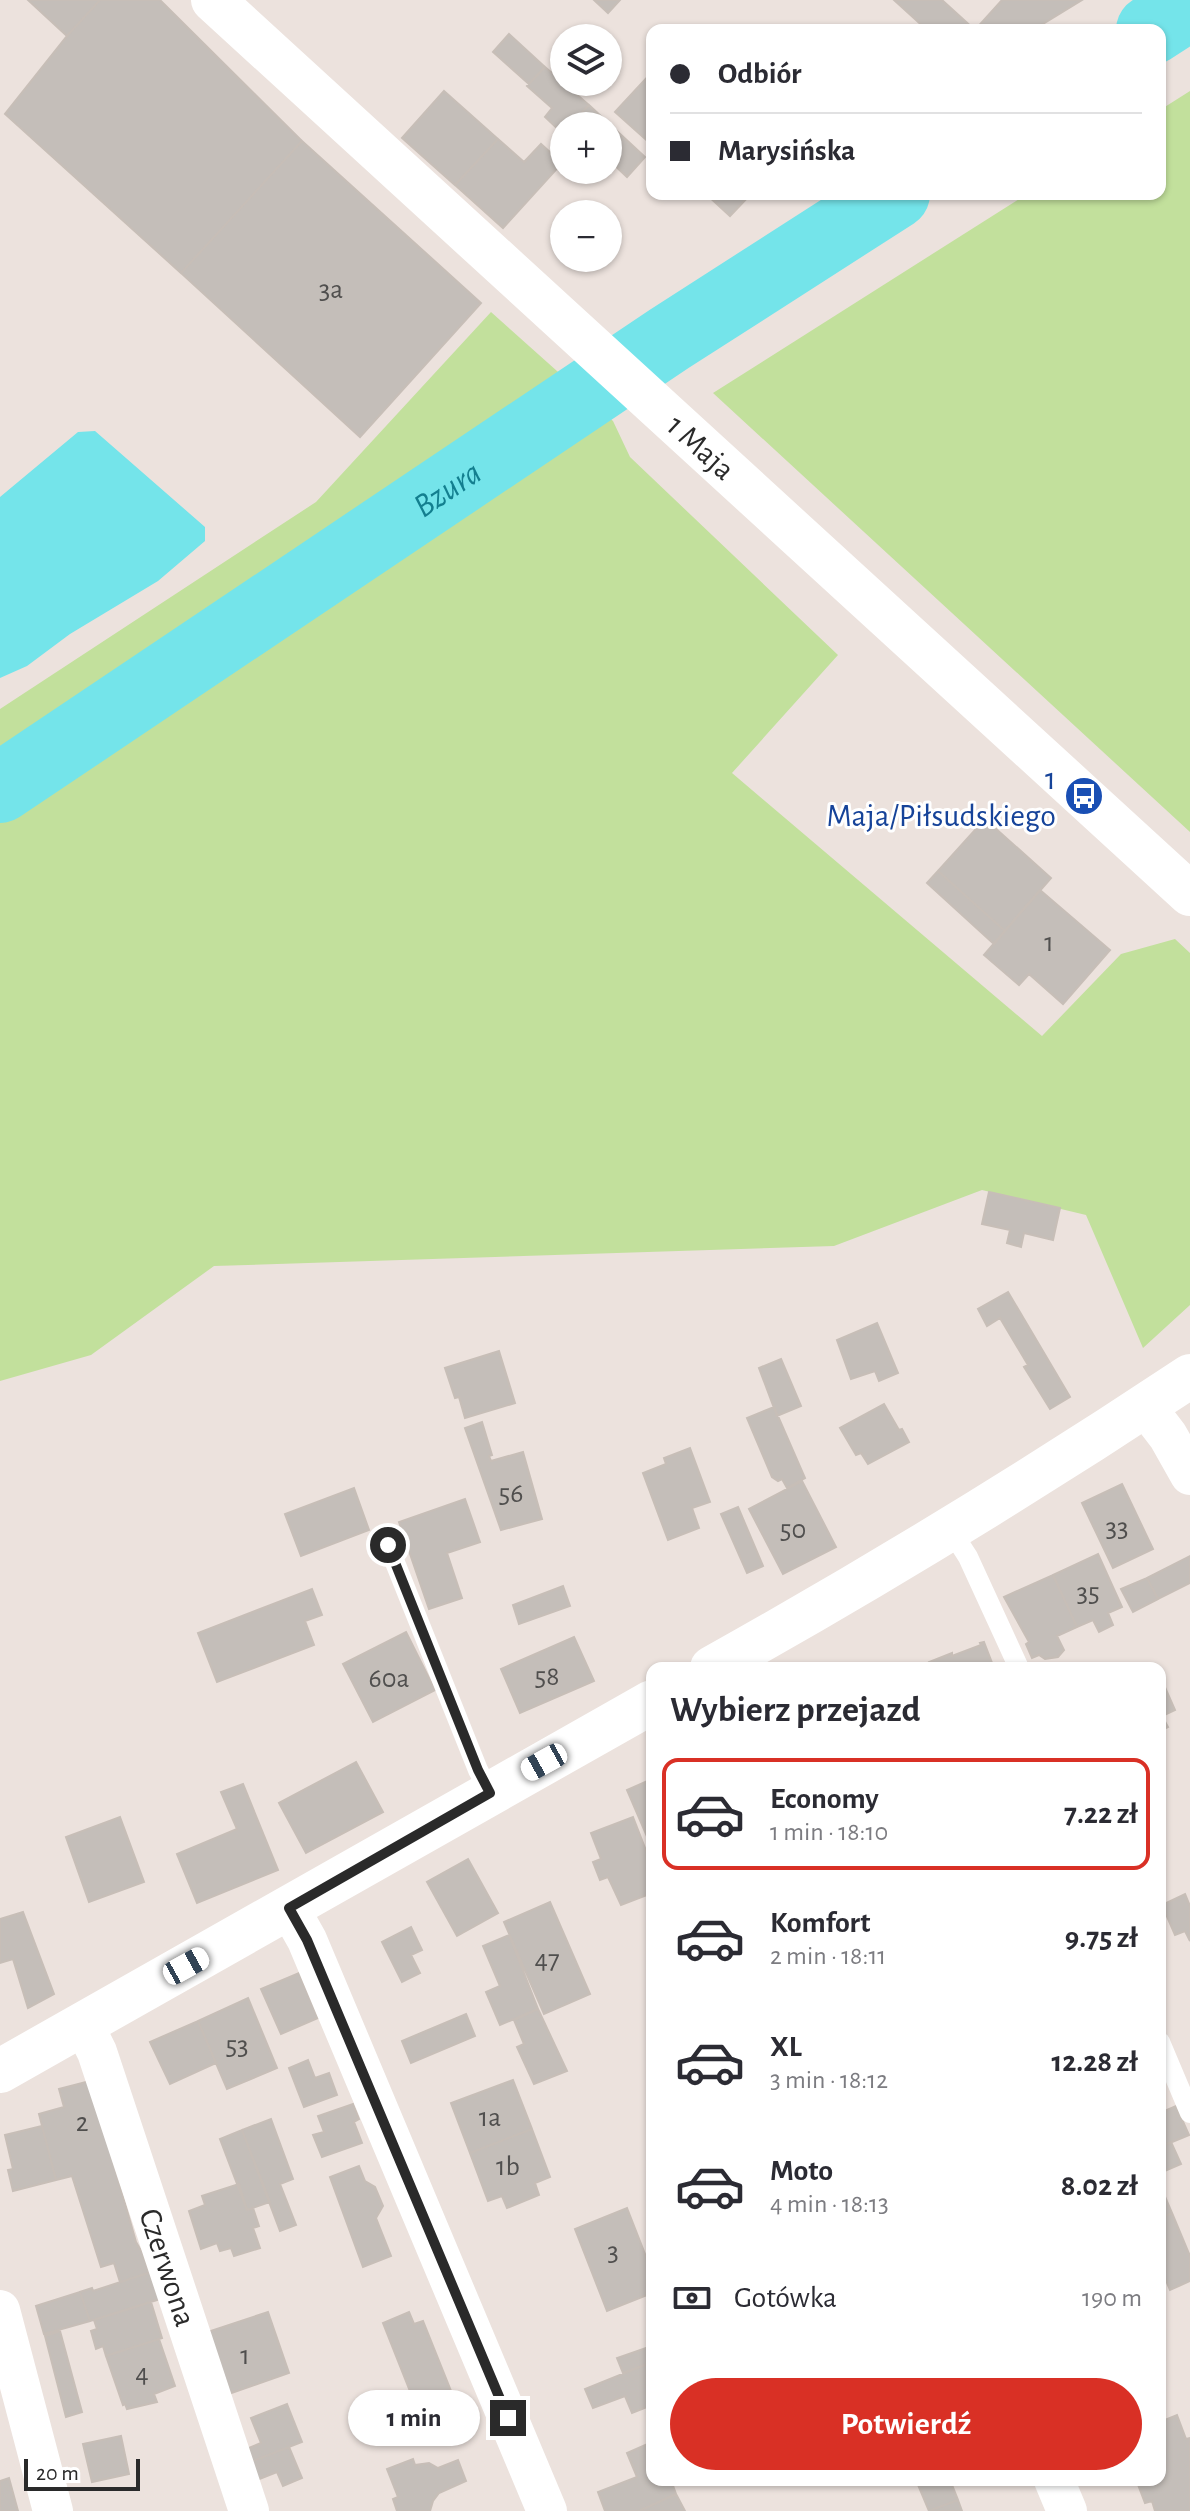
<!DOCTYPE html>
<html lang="pl">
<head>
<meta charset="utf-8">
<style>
  body { margin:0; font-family:"Alegreya Sans",sans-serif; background:#f7f7f7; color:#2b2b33; height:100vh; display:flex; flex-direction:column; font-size:30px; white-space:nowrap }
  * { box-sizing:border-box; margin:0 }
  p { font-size:26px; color:#7c7c81 }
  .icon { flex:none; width:44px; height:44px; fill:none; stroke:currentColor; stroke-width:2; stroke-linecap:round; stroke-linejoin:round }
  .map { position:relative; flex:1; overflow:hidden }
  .side { position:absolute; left:646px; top:1662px; width:520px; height:824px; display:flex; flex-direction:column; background:#fff; border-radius:16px; box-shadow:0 2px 6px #0004 }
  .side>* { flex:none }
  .hud { position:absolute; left:646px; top:24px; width:520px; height:176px; border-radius:16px; box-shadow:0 2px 6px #0004; display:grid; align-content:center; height:176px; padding:0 24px; background:#fff }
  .buttons { position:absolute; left:550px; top:24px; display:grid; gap:16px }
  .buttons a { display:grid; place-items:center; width:72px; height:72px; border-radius:50%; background:#fff; box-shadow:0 2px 6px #0004; font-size:40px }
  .scale { position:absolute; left:24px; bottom:20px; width:116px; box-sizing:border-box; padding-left:8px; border:4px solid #2a2a2a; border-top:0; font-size:22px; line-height:28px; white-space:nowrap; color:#2a2a2a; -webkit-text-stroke:6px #fff; paint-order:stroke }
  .end { position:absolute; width:36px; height:36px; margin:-18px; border:10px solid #2a2a2a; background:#fff; box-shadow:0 0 0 4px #fff }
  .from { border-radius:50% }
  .bubble { position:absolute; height:56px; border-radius:28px; background:#fff; box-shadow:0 2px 6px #0004; font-size:26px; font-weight:700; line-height:56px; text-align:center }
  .car { position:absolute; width:24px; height:48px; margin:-24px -12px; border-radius:10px; box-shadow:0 0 6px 2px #0007; background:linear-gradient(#fff 24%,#345 0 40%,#fff 0 76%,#345 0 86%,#fff 0) }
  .hud b { display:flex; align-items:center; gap:28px; height:76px; font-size:30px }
  .hud b+b { border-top:2px solid #e1e1e2 }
  .hud i { width:20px; height:20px; background:#2b2b33 }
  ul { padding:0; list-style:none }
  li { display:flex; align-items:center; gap:24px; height:112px; margin:0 16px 12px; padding:0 8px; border:4px solid transparent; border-radius:16px }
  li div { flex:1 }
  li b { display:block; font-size:30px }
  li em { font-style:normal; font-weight:700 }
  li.selected { border-color:#d93025 }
  li>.icon { width:72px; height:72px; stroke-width:1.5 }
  h2 { padding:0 24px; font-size:36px; line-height:96px }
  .pay { display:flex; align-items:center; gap:20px; height:88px; padding:0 24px; font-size:30px }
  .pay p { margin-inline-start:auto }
  .primary-button { display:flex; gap:16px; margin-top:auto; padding:16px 24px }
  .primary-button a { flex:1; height:92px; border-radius:48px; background:#d93025; color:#fff; font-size:32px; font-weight:700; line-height:92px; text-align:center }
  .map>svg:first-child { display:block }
</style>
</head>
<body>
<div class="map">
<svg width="1190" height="2511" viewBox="0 0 1190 2511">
  <rect width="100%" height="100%" fill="#ece2dd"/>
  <!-- green -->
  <path fill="#c2e09c" d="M1190,91V832L713,393L1027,194H1160V110Z
    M491,312L613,421L630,457L838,655L732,773L1042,1036L1121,954L1175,939L1190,953V1305L1143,1348L1086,1215L982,1190L834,1246L214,1266L91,1355L0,1381V709L316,502Z"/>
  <!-- water -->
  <path fill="#74e4ea" d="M95,431L205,527V541L158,581L70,634L27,666L0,678V497L78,432Z"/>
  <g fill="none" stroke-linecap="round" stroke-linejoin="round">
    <!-- river -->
    <g stroke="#74e4ea" stroke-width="70">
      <path d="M1151,30L1190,5"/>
      <path id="s1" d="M0,788L669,339L895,194"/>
    </g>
  </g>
  <!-- building -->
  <path fill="#c4beb9" stroke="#c7beb7" stroke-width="2" d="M28,0H100L67,36Z
    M100,0H160L302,141L181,273L5,114L67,36Z
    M594,0H620L608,13Z
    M894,0H942L975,30L1002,0H1082L1033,30H927Z
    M509,34L545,67L529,84L493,52Z
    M545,67L589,105L569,126H564L563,134L545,117L552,108L527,86Z
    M652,72V145L615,112Z
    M444,91L498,139L455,185L402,138Z
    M589,105L645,157L627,177L608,159V126L571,124Z
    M498,139L524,162L541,144L562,163L503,228L455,185Z
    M302,141L481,303L360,437L181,273Z
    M706,194H751L730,216Z
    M985,819L1051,878L1005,931L938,871Z
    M938,871L1005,931L994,944L927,883Z
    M1040,890L1110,950L1063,1004L1029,974L1019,985L984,955Z
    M989,1192L1060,1208L1053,1240L1024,1233L1021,1247L1007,1243L1010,1230L982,1224Z
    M1008,1292L1070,1397L1050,1409L1024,1367L1028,1365L1000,1318L987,1326L978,1309Z
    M877,1323L898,1373L879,1381L875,1371L851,1379L837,1340Z
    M499,1351L515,1403L465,1418L459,1397L455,1398L445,1368Z
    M781,1359L801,1406L777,1416L759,1368Z
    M884,1404L899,1430L902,1429L909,1442L868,1464L861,1453L856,1455L840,1428Z
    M774,1407L805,1478L787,1488L782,1479L778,1481L772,1477L747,1418Z
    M482,1422L492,1455L489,1456L491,1461L523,1452L542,1519L501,1530L465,1428Z
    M690,1448L710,1502L692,1508L699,1528L668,1540L643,1473L666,1464L664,1458Z
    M802,1481L836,1547L783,1574L749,1509Z
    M1122,1484L1153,1549L1113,1568L1082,1503Z
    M354,1488L369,1530L301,1556L285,1514Z
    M465,1499L480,1542L447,1553L462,1598L429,1609L399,1522Z
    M738,1507L763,1566L747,1573L721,1514Z
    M1098,1554L1122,1607L1108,1613L1113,1625L1099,1632L1093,1620L1077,1627L1053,1575Z
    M1190,1556V1583L1158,1599L1147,1578Z
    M1053,1575L1077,1627L1057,1636L1064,1650L1058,1657L1045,1659L1039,1655L1032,1658L1026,1644L1029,1642L1004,1597Z
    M1147,1578L1158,1599L1133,1612L1121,1589Z
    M563,1586L570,1606L519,1624L513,1605Z
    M312,1589L322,1615L305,1621L314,1645L217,1682L198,1633Z
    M406,1632L435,1690L373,1722L343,1664Z
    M574,1637L594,1681L520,1713L501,1669Z
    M984,1642L994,1668H931L929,1662L952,1653V1656L981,1645L980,1643Z
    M1160,1676L1175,1710L1162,1716L1168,1727L1160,1731Z
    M356,1762L383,1812L306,1853L279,1803Z
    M652,1779V1848L627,1790Z
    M243,1784L278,1870L197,1903L177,1854L237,1829L221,1792Z
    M120,1817L144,1882L89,1902L66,1837Z
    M633,1817L652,1866V1893L621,1905L608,1877L600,1880L593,1862L601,1859L591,1833Z
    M468,1859L498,1913L457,1936L427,1882Z
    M1185,1894L1190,1906V1941L1185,1931L1175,1935L1162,1905Z
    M550,1902L590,1994L544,2014L504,1922Z
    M23,1912L54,1994L28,2008L13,1959L0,1963V1919Z
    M411,1927L422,1950L411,1955L420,1973L402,1982L382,1942Z
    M509,1935L538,2009L500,2025L486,1992L500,1986L483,1946Z
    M299,1973L318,2018L281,2034L261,1989Z
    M248,1998L277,2068L227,2089L198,2021Z
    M538,2009L567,2071L534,2084L517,2047L524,2044L514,2020Z
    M466,2014L475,2036L411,2063L402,2041Z
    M198,2021L216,2063L170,2084L150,2042Z
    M308,2060L315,2078L329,2073L337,2095L304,2107L289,2068Z
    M513,2080L532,2129L470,2153L451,2103Z
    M90,2081L136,2242L143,2254L149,2273L120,2282L114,2263L101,2267L72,2176L56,2180L39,2114L64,2107L59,2089Z
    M353,2104L359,2119L354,2122L362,2143L322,2157L313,2135L324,2132L318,2116Z
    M1176,2106L1189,2135L1160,2147V2113Z
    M271,2119L293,2179L280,2184L296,2225L280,2231L242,2130Z
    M42,2126L56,2180L13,2191L8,2170L13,2169L5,2135Z
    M532,2129L550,2177L535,2183L539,2195L507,2208L502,2196L488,2201L470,2153Z
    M242,2130L270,2202L247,2210L220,2139Z
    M1171,2142L1181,2164L1160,2173V2147Z
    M359,2166L365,2181L375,2187L383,2206L376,2218L391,2256L363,2267L330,2177Z
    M239,2184L247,2210L253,2208L259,2226L253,2228L260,2248L234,2256L231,2248L220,2251L217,2243L201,2249L189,2211L205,2205L202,2196Z
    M1160,2185L1172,2213L1160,2218Z
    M627,2208L652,2272V2293L607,2311L575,2229Z
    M1172,2213L1190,2256V2281L1170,2290L1160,2266V2218Z
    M151,2272L160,2299L90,2321L80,2292L92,2288L93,2291Z
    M80,2292L90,2321L44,2334L36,2306Z
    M151,2302L162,2338L106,2356L103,2346L96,2349L91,2331L97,2329L94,2320Z
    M268,2312L289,2373L223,2396L202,2334Z
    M409,2312L414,2324L423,2321L455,2401L419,2414L383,2323Z
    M60,2331L82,2412L66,2417L45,2336Z
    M159,2339L175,2386L154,2394L157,2402L127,2409L125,2404L123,2405L106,2356Z
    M652,2346V2362L623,2373L617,2358Z
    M652,2362V2405L632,2413L625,2396L593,2408L585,2389Z
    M287,2404L302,2442L245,2464L241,2451L261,2443L251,2418Z
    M1177,2415L1186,2439L1190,2438V2511H1155L1152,2501L1145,2503L1137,2482L1160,2480V2422Z
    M121,2436L129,2474L92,2482L83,2444Z
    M652,2442V2480H671L676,2494L639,2511H605L598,2492L637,2477L627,2453Z
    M289,2447L302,2478L283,2486L277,2472L252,2482L245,2464Z
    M413,2459L415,2465L429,2463L438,2468L458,2460L466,2481L439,2493L433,2501L430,2511H397L393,2499L398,2497L387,2469Z
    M9,2478L18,2511H0V2481Z
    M916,2480H950L958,2500L929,2511Z
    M676,2494L685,2511H639L661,2501Z
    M958,2500L962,2511H929Z"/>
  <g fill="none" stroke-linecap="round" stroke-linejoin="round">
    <!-- lane -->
    <path stroke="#fff" stroke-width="20" d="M950,1529L968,1557L1019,1668
      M388,1545L478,1770L490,1793
      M1160,2042L1190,2113"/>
    <!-- street -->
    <g stroke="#fff" stroke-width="40">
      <path d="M1145,1406L1168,1436L1190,1475"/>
      <path d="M289,1908L307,1940L547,2511"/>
      <path id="s2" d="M83,2024L97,2052L249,2511"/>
      <path d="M0,2310L53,2511"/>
      <path d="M1054,2480L1067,2511"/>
    </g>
    <!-- secondary -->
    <g stroke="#fff" stroke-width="44">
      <path id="s3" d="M213,0L1190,894"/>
      <path d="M712,1668C875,1577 1035,1479 1190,1376"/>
      <path d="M0,2071L652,1702"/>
    </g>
  </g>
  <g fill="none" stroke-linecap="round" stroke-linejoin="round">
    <!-- route -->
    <path stroke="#2a2a2a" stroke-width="10" d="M388,1545L478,1770L490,1793L289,1908L307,1940L508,2418"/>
  </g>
  <!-- icons -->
  <defs>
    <g id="bus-disc" transform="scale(2)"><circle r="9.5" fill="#1a4fb4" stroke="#fff"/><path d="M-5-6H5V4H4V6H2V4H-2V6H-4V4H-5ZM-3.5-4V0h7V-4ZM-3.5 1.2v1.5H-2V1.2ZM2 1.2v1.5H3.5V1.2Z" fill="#fff"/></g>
  </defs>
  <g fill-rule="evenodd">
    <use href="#bus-disc" x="1084" y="796"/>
  </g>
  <g text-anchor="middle" stroke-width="6" stroke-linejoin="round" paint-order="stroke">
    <!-- number labels -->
    <g font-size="28" fill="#504f4e">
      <text x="331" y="298">3a</text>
      <text x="1049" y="951">1</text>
      <text x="511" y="1502">56</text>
      <text x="1117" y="1536">33</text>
      <text x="793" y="1538">50</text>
      <text x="1088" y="1601">35</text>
      <text x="547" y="1685">58</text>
      <text x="389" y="1687">60a</text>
      <text x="547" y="1968">47</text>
      <text x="237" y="2054">53</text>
      <text x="490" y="2126">1a</text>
      <text x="82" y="2131">2</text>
      <text x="508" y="2175">1b</text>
      <text x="613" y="2260">3</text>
      <text x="245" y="2364">1</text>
      <text x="142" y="2382">4</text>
    </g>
    <!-- street labels -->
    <g font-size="32" fill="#2a2a2a" stroke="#fff">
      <text dy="11" stroke="none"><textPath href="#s3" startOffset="662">1 Maja</textPath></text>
      <text dy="11" stroke="none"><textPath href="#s2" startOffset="258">Czerwona</textPath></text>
    </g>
    <!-- transit labels -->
    <g font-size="32" fill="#164399" stroke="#fff" text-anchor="end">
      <text x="1056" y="789">1<tspan x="1056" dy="37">Maja/Piłsudskiego</tspan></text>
    </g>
    <!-- water labels -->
    <g font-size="34" font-style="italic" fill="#137f8f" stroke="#fff">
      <text dy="12" stroke="none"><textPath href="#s1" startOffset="538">Bzura</textPath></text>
    </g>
  </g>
</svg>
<div class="buttons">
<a><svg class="icon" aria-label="layers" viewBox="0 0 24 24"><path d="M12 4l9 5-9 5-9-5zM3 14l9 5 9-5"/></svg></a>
<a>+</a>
<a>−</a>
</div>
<div class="scale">20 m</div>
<i class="end from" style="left:388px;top:1545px"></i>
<i class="end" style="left:508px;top:2418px"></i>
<div class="bubble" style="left:348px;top:2390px;width:132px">1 min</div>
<i class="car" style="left:544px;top:1762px;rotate:241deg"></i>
<i class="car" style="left:186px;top:1966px;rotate:61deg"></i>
<div class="hud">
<b><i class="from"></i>Odbiór</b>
<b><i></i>Marysińska</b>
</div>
<section class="side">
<h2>Wybierz przejazd</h2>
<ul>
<li class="selected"><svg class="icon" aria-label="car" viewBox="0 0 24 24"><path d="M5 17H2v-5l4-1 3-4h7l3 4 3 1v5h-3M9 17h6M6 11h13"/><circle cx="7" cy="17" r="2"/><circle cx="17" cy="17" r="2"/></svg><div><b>Economy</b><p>1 min · 18:10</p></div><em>7.22 zł</em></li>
<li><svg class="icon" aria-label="car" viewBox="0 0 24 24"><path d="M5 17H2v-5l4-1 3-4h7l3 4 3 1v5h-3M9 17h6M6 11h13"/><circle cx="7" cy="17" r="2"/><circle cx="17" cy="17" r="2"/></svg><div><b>Komfort</b><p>2 min · 18:11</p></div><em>9.75 zł</em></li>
<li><svg class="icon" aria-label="car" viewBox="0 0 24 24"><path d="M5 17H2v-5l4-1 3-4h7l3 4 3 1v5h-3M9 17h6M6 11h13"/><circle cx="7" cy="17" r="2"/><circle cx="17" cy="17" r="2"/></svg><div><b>XL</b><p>3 min · 18:12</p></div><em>12.28 zł</em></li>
<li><svg class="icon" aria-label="car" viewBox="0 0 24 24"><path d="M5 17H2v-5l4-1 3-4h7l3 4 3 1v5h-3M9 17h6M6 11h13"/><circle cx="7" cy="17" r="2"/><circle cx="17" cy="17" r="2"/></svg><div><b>Moto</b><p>4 min · 18:13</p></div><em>8.02 zł</em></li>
</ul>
<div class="pay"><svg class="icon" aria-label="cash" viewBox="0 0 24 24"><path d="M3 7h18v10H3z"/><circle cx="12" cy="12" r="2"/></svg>Gotówka<p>190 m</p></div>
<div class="primary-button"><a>Potwierdź</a></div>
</section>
</div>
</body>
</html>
